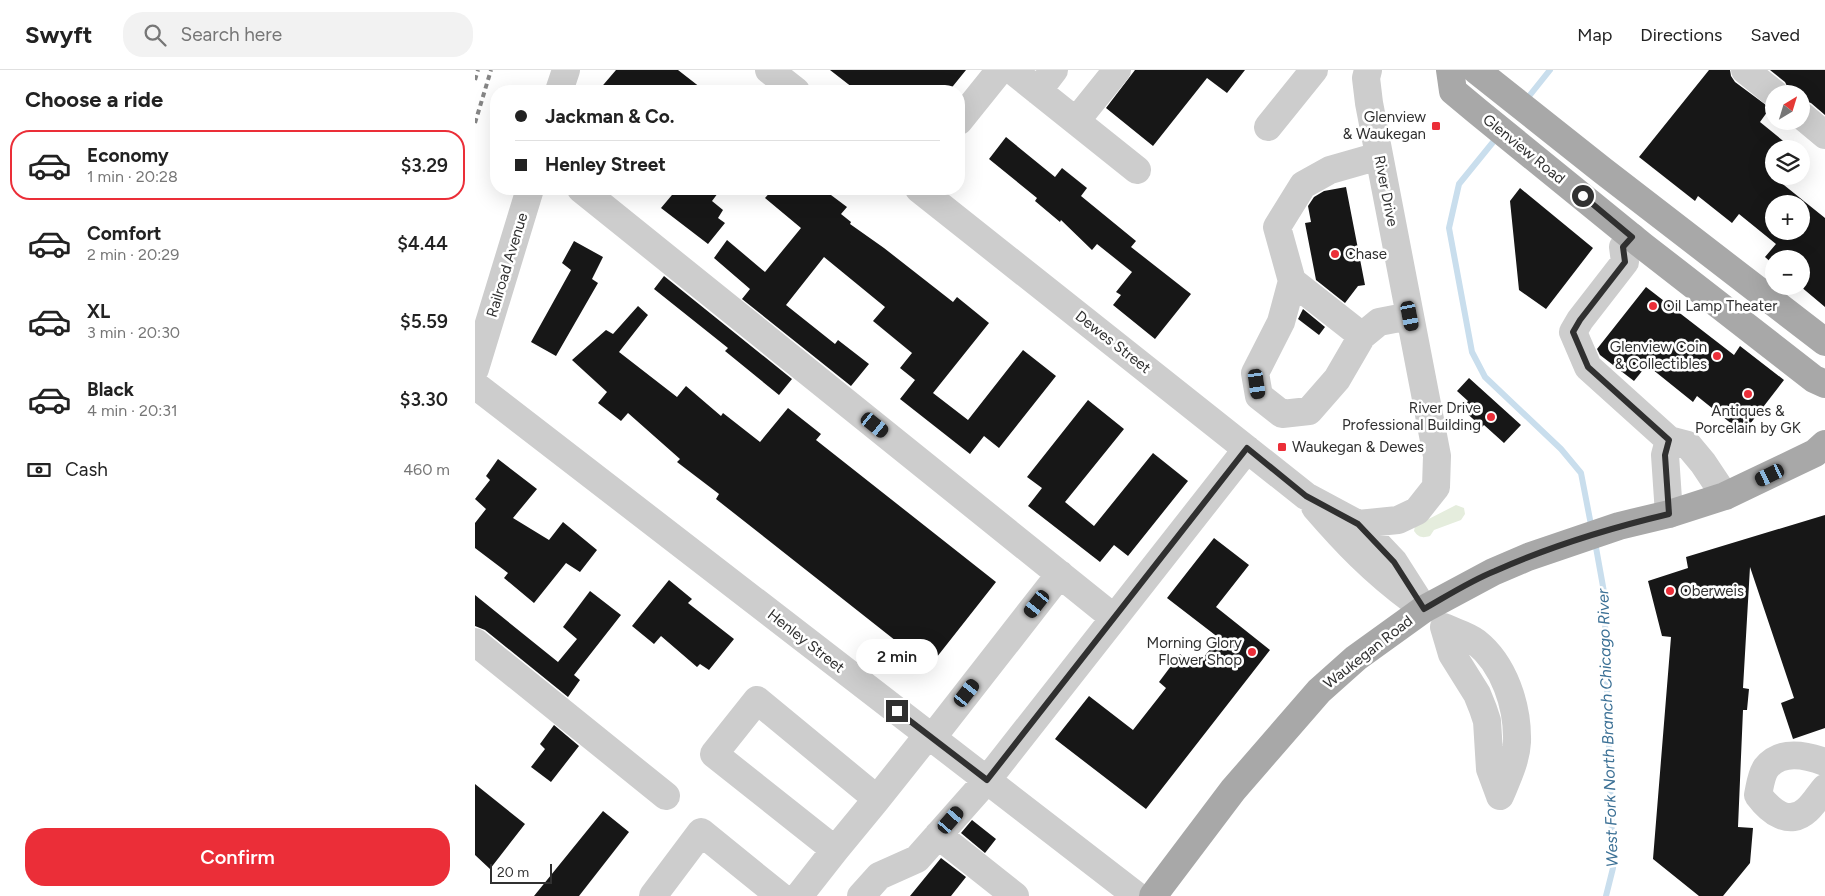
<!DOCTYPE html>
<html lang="en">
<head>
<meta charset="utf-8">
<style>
  body { margin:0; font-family:Figtree,sans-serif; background:#f2f2f2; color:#222; height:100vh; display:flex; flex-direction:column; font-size:19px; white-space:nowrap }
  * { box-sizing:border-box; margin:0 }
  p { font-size:16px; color:#767676 }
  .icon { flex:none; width:28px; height:28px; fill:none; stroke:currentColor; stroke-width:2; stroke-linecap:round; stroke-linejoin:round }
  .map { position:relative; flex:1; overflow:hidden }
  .side { display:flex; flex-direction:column; background:#fff; width:475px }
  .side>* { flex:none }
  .top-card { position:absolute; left:15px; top:15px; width:475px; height:110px; border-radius:20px; box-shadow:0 5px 20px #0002; display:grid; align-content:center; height:110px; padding:0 25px; background:#fff }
  .needle { width:32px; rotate:38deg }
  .buttons { position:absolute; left:1290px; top:15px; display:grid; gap:10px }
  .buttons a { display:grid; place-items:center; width:45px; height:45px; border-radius:50%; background:#fff; box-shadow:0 5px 20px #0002; font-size:25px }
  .scale { position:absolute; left:15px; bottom:12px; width:62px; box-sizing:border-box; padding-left:5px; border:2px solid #303030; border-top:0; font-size:14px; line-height:18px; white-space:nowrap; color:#303030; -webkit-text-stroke:4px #fff; paint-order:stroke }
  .end { position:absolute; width:22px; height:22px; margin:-11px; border:6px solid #303030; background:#fff; box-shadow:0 0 0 2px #fff }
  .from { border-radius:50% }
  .bubble { position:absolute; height:35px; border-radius:18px; background:#fff; box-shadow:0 5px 20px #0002; font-size:16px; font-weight:600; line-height:35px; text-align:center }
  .car { position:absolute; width:15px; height:30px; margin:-15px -8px; border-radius:6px; box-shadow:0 0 4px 1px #0007; background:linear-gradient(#222 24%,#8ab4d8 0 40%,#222 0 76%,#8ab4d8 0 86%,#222 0) }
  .top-card b { display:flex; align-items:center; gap:18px; height:48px; font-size:19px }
  .top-card b+b { border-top:1px solid #e0e0e0 }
  .top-card i { width:12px; height:12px; background:#222 }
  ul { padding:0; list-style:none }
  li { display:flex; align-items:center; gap:15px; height:70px; margin:0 10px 8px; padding:0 15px; border:2px solid transparent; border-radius:20px }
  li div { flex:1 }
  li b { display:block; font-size:19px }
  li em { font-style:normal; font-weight:600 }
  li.on { border-color:#eb2e38 }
  li>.icon { width:45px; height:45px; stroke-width:1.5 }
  h2 { padding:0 25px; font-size:22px; line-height:60px }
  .pay { display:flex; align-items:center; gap:12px; height:55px; padding:0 25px; font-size:19px }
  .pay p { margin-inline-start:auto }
  .primary-button { display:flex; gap:10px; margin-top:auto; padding:10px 25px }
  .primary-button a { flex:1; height:58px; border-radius:20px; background:#eb2e38; color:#fff; font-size:20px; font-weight:600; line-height:58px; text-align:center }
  header { display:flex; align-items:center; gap:30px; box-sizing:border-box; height:70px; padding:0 25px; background:#fff; border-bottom:1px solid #e0e0e0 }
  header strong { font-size:24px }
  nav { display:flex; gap:28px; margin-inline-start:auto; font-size:18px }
  .search { width:350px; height:45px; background:#f2f2f2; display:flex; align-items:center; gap:12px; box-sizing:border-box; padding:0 18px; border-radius:20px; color:#767676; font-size:19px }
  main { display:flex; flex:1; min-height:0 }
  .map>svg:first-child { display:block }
</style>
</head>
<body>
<header>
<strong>Swyft</strong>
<div class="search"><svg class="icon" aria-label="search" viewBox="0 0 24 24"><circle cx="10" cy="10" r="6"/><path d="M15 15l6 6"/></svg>Search here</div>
<nav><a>Map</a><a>Directions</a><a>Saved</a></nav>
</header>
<main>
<section class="side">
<h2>Choose a ride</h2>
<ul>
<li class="on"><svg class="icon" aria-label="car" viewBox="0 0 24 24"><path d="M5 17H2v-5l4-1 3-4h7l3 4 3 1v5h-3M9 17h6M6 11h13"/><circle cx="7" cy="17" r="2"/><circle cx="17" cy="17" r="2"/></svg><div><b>Economy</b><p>1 min · 20:28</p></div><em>$3.29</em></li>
<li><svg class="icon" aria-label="car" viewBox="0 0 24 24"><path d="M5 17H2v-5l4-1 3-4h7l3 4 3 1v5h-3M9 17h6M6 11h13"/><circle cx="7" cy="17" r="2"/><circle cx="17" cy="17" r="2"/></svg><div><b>Comfort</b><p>2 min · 20:29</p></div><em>$4.44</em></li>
<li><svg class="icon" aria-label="car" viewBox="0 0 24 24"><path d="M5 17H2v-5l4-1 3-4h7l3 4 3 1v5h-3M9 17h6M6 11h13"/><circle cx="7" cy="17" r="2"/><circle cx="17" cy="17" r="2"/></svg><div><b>XL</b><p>3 min · 20:30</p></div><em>$5.59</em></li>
<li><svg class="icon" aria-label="car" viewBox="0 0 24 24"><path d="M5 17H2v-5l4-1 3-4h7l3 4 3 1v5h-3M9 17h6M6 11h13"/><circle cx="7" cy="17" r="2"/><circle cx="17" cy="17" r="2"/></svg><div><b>Black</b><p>4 min · 20:31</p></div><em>$3.30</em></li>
</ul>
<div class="pay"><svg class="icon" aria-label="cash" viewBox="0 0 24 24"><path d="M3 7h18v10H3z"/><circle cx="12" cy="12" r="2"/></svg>Cash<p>460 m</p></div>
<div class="primary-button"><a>Confirm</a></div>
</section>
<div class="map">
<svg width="1350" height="826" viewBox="0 0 1350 826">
  <rect width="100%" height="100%" fill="#fff"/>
  <!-- green -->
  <path fill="#e5eddd" d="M981,435L989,438L990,444L986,450L959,460L955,466C948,468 944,468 939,461L940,456Z"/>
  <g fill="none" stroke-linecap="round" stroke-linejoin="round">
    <!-- stream -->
    <path stroke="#c9deed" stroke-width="6" d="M1051,30L1075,0
      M1023,66L984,114L974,158L997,282L1010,307L1086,379L1106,403L1117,460
      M1120,472L1129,522L1138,798L1131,826"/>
  </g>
  <!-- building -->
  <path fill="#171717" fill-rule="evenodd" d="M141,0H203L230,21H123Z
    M355,0H491L474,21H382Z
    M660,0H770L752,23L732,8L678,76L631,38Z
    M1234,0H1255L1256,6L1260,12L1295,38L1285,52L1318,79H1299V107L1350,148V237L1325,216H1326V189H1299V195L1290,187L1301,174L1264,144L1257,153L1223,126L1220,131L1164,87ZM1299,134H1326V161H1299Z
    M1295,0H1350V45L1336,33L1326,30V24H1317L1315,22L1310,12Z
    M531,67L580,107L587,98L612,118L606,126L661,171L656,177L716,224L680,269L638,235L646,225L641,222L657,202L622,174L617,180L586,150L585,152L560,131L562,128L514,89Z
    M871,117L890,215L883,216L870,233L841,210L830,153L836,152L833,136L839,127L849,121Z
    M1045,118L1118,178L1071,239L1044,220L1035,131Z
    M202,119H246L237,131L248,140L243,148L250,153L233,174L186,138Z
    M298,119H348L372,137L366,144L376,152L375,154L409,178L478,232L482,227L514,253L458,323L493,350L548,280L581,306L524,378L509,366L495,384L425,329L440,310L425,298L437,283L398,251L410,237L349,187L311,235L360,274L363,270L394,294L376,316L267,229L275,219L239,188L252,170L290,202L326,158L290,128Z
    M99,171L128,187L117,209L123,213L81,286L56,272L96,200L87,193Z
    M189,206L317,309L304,325L250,281L253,278L179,219Z
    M1171,217L1259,285L1265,276L1309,310L1268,363L1222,326L1218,332L1172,295L1159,311L1125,285L1122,279Z
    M163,236L173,245L144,282L202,327L211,316L246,346L248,343L285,372L313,338L346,364L341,370L521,512L454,597L241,429L244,424L202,392L205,389L153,343L146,351L123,333L132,322L97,290L131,260L138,264Z
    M828,239L850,257L844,265L823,249Z
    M994,308L1046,355L1029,373L1009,355L1007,357L987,339L993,331L982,321Z
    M613,330L649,359L590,432L619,456L678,383L713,411L653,486L639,475L625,492L553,436L567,418L552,407Z
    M23,389L62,419L38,448L74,470L88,452L122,480L105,502L91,493L59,533L29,508L33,503L0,478V453L11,439L0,429L15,410L11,406Z
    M1350,445V658L1318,669L1306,633L1319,628L1275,497L1268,618L1274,619L1272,640H1268L1263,757L1278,758L1275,793L1248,826H1224L1178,789L1196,567L1187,566L1173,511L1213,498L1211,487Z
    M739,468L774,495L741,537L795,580L671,739L580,669L614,626L658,660L691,618L684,612L705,584L721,597L744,568L692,528Z
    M194,510L217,529L213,533L259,569L234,600L225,594L222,597L186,566L179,574L157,556Z
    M115,521L146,545L99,605L105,610L93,627L10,560L0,556V525L83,592L102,569L88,557Z
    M79,655L104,676L76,712L56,697L70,679L65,674Z
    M0,714L50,754L15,799L0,785Z
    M128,741L154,762L104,826H59Z
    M497,750L521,769L510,783L486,763Z
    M466,788L491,807L476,826H435Z"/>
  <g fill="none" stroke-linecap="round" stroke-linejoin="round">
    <!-- minor -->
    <path stroke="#cdcdcd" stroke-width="28" d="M294,0L321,21
      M537,0L662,100
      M1270,0L1300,24
      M84,21L91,0
      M563,21L579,0
      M1326,45L1350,65
      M484,51L525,0
      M601,51L642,0
      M793,57L839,0
      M904,86L855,100L828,115L802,157L817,211L806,252L780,303L784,326L807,344L834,341L862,309L887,266L904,252L935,246
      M106,119L639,548
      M444,119L831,426L883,454L919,492L949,539
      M1157,167L1148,177L1150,192L1105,250L1098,262L1113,297L1194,370L1213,375L1228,393L1250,426
      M817,211L887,266
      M0,299L55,119
      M0,315L662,826
      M840,437C872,474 898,501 937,530
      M1194,444L1190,385L1194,370
      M883,454L923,450L942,441L961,417L962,386L894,33L891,8L893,0
      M969,557C979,562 992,565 1001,572C1029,594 1043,636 1042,672C1041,691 1032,709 1025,726
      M969,557L977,584L1002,624L1008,639L1012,651L1015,699L1025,726
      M0,572L191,726
      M457,668L585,504
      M1350,692C1331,685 1306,679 1291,698C1286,705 1285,716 1283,725C1295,741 1314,757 1332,740C1339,734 1344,725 1350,718
      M463,765L540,826
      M360,780L402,729
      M178,826L226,762L305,826
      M324,826L360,780L239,684L282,630L402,729L453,665
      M386,826L404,806L442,789L512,710L772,379"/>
    <!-- major -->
    <path stroke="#a8a8a8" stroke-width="28" d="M975,0L978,21L1002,41L1168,176L1339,309L1350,314
      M1001,0L1127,100L1350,272
      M678,826L758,720L844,621L881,588L949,539L1018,502L1053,487L1144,456L1194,444L1250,426L1340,383L1350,374"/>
    <!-- rail -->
    <path stroke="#858585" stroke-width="4" stroke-dasharray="5 4" stroke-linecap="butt" d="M0,10L3,0
      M0,53L16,0"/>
  </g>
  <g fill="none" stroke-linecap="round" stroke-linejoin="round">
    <!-- route -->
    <path stroke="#303030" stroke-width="6" d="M422,641L512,710L772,378L831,426L883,454L919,492L949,539C972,526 995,511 1020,501C1076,476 1135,458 1194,444L1190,385L1194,370L1113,297L1098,262L1105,250L1150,192L1148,177L1157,167L1108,126"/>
  </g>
  <!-- markers -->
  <g fill="#eb2e38" stroke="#fff" stroke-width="2">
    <rect x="956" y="51" width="10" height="10" rx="2.5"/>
    <circle cx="860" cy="184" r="5"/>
    <circle cx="1178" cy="236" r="5"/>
    <circle cx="1242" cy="286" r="5"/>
    <circle cx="1273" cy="324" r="5"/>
    <circle cx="1016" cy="347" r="5"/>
    <rect x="802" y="372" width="10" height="10" rx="2.5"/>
    <circle cx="1195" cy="521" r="5"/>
    <circle cx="777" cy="582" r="5"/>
  </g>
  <g text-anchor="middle" stroke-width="5" stroke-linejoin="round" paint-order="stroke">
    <!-- poi labels -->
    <g font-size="15" fill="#303030" stroke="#fff" text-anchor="end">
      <text x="951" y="52">Glenview<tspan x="951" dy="17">&amp; Waukegan</tspan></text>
      <text x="870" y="189" text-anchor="start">Chase</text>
      <text x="1188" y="241" text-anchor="start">Oil Lamp Theater</text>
      <text x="1232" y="282">Glenview Coin<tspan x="1232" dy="17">&amp; Collectibles</tspan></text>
      <text x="1006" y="343">River Drive<tspan x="1006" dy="17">Professional Building</tspan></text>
      <text x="1273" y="346" text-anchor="middle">Antiques &amp;<tspan x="1273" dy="17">Porcelain by GK</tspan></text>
      <text x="817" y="382" text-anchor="start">Waukegan &amp; Dewes</text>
      <text x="1205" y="526" text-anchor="start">Oberweis</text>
      <text x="767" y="578">Morning Glory<tspan x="767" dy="17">Flower Shop</tspan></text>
    </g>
    <!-- street labels -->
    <g font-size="15" fill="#303030" stroke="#fff">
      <text transform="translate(1049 79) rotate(39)" y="5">Glenview Road</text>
      <text transform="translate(911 121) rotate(79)" y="5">River Drive</text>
      <text transform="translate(32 195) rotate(-73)" y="5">Railroad Avenue</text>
      <text transform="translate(638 272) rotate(38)" y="5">Dewes Street</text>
      <text transform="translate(331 571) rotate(38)" y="5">Henley Street</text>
      <text transform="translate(893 582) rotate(-38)" y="5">Waukegan Road</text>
    </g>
    <!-- water labels -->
    <g font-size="16" font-style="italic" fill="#3b7095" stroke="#fff">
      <text transform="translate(1132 658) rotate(-92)" y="6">West Fork North Branch Chicago River</text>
    </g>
  </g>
</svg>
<div class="buttons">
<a><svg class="needle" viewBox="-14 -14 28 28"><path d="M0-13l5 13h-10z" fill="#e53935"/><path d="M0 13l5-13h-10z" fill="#767676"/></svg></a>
<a><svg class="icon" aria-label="layers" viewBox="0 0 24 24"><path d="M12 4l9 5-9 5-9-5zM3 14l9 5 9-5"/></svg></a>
<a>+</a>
<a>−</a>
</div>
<div class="scale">20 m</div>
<i class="end from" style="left:1108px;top:126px"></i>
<i class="end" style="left:422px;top:641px"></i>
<div class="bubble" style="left:381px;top:569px;width:82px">2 min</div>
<i class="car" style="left:935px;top:246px;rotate:169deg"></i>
<i class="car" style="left:782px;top:314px;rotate:172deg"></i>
<i class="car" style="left:400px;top:355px;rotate:129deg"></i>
<i class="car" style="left:1295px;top:405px;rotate:244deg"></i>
<i class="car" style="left:562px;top:534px;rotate:218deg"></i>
<i class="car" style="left:492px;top:623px;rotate:38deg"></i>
<i class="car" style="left:476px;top:750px;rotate:41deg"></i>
<div class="top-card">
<b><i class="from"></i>Jackman &amp; Co.</b>
<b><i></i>Henley Street</b>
</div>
</div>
</main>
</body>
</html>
